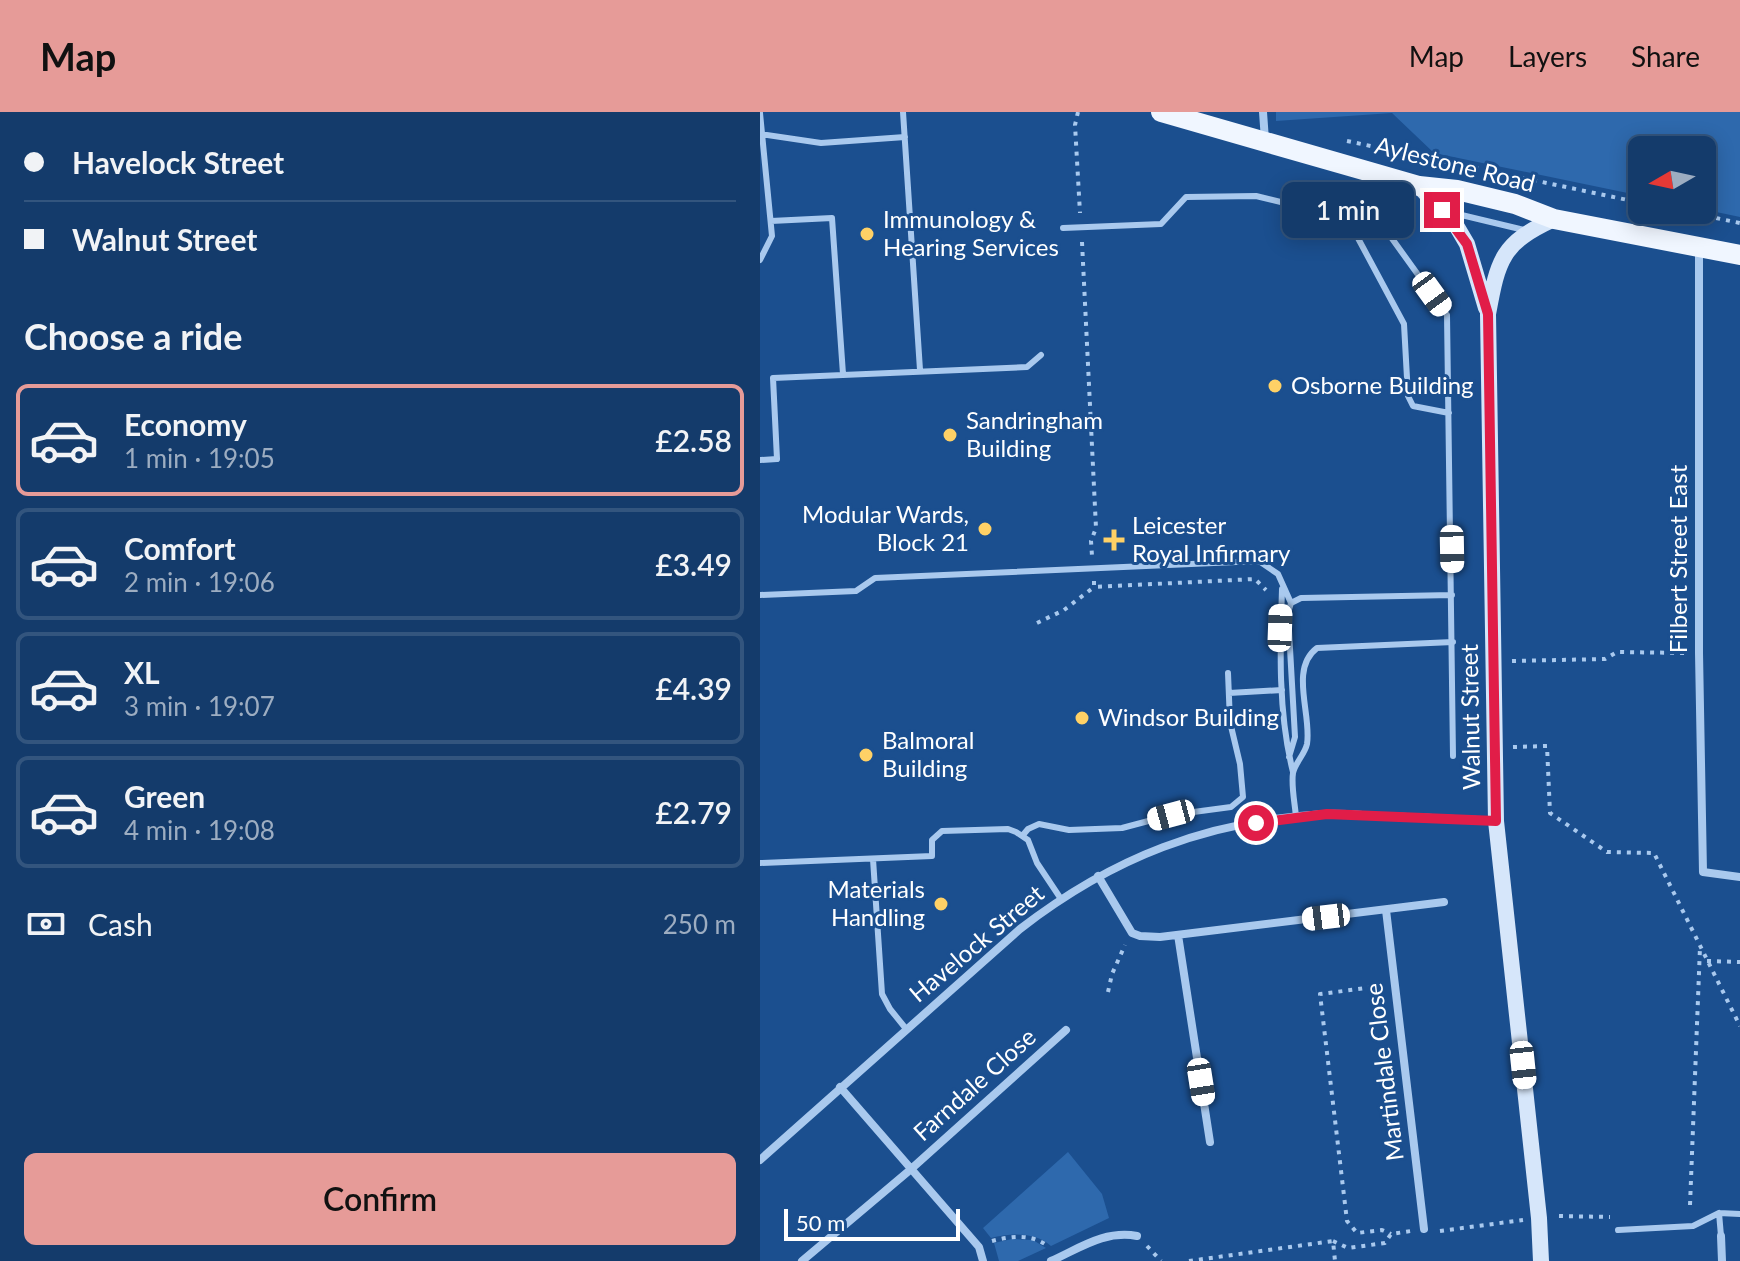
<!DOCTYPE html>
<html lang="en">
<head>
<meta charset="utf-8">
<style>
  body { margin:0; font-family:Lato,sans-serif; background:#1d4271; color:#f1f3f6; height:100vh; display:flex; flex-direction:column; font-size:30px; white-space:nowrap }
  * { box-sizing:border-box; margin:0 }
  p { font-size:26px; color:#9dadc1 }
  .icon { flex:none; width:44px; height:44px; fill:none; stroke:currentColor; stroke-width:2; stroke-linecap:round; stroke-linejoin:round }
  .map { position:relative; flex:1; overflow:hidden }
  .side { display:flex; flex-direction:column; background:#143b6b; width:760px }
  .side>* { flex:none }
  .top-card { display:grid; align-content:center; height:176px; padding:0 24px; background:#143b6b }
  .needle { width:52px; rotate:261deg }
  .buttons { position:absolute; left:868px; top:24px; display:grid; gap:16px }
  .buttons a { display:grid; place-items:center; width:88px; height:88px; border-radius:12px; background:#143b6b; box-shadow:0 4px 20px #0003,0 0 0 2px #33557e; font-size:40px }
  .scale { position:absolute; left:24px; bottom:20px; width:176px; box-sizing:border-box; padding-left:8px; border:4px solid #fff; border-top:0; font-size:22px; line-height:28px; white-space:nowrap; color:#fff; -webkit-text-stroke:6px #1b4f8f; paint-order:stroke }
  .end { position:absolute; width:36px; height:36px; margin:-18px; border:10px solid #e11d48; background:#fff; box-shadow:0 0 0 4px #fff }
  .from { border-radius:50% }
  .bubble { position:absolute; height:56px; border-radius:12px; background:#143b6b; box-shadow:0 4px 20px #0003,0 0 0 2px #33557e; font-size:26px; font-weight:600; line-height:56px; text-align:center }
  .car { position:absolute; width:24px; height:48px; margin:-24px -12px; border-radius:10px; box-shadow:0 0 6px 2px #0007; background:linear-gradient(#fff 24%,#345 0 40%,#fff 0 76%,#345 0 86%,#fff 0) }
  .top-card b { display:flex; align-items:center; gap:28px; height:76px; font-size:30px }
  .top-card b+b { border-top:2px solid #33557e }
  .top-card i { width:20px; height:20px; background:#f1f3f6 }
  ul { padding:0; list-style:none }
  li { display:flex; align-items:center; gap:24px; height:112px; margin:0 16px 12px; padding:0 8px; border:4px solid #33557e; border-radius:12px }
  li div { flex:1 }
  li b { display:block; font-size:30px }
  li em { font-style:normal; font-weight:600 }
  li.active { border-color:#e69b98 }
  li>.icon { width:72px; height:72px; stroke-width:1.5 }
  h2 { padding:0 24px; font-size:36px; line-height:96px }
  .pay { display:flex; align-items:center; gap:20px; height:88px; padding:0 24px; font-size:30px }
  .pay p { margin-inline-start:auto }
  .action { display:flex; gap:16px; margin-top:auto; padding:16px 24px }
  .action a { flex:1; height:92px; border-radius:12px; background:#e69b98; color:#111; font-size:32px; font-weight:600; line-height:92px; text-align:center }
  header { display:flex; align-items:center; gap:48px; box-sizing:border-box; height:112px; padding:0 40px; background:#e69b98; color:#111 }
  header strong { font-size:38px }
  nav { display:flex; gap:44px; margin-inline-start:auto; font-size:28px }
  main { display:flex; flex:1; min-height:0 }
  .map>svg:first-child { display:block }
</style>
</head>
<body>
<header>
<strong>Map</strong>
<nav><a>Map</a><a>Layers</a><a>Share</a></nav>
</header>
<main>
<section class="side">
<div class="top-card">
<b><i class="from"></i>Havelock Street</b>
<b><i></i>Walnut Street</b>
</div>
<h2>Choose a ride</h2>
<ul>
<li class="active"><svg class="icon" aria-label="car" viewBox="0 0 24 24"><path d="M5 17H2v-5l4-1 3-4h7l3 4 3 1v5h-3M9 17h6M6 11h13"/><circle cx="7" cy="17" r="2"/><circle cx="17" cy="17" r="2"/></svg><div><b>Economy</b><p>1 min · 19:05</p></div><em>£2.58</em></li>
<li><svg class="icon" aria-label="car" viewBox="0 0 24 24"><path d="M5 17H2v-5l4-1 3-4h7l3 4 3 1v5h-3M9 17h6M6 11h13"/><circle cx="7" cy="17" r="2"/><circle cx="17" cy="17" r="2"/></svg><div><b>Comfort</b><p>2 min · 19:06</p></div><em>£3.49</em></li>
<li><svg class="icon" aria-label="car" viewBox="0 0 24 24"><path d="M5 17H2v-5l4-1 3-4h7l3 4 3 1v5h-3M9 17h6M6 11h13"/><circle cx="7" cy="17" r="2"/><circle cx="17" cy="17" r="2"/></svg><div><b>XL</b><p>3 min · 19:07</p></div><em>£4.39</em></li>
<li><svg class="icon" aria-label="car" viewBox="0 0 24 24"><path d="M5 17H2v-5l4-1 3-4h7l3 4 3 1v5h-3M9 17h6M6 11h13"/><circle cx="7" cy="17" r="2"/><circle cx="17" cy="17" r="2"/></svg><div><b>Green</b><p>4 min · 19:08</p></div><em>£2.79</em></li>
</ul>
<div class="pay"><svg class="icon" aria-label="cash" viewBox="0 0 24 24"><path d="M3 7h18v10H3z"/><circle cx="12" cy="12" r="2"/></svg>Cash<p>250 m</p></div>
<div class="action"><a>Confirm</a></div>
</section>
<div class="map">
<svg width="980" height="1149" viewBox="0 0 980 1149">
  <rect width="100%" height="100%" fill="#1b4f8f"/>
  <!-- green -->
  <path fill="#2e69ad" d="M516,0H980V105L942,97V38H882V84L674,41L632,1L516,9Z
    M308,1040L342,1082L349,1106L291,1134C275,1120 251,1121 231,1126L223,1116Z
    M252,1127L273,1128L286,1136L258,1149H239L234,1131Z"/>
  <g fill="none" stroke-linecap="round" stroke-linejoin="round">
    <!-- path -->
    <path stroke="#a9c9ee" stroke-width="4" stroke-dasharray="4 6" stroke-linecap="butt" d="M318,0L315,13L320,101
      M587,29L882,91
      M917,98L980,111
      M322,130L336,416L331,429L332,444
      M334,469V475L495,467L506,478
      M277,511L304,498L334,475
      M752,549L845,547L857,540L926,541
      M753,635L787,634L790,701L847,740L894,741L980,914
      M947,849L980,850
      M622,874L560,882L587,1109L597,1121L622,1118L631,1122
      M348,880L352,862L365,833
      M930,1093L940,835
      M799,1104L850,1105
      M680,1119L763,1108
      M232,1129C251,1124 272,1121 289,1135
      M573,1129L588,1136L625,1131L631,1122L651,1119
      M387,1134L401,1149
      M429,1149L573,1129L575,1149"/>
    <!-- lane -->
    <path stroke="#a9c9ee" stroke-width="6" d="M143,0L160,258
      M0,1L12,124L0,148
      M0,22L61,31L145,25
      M689,100L764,118
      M584,108L592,115L644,212L648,284L653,294L689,301
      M11,109L72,106L83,262
      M303,116L401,112L426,85L496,84L578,104L628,121L687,203L693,644
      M0,348L17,347L13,266L267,255L281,243
      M522,477C520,537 518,601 533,660
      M0,483L96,479L115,466L499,449L518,462L531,491
      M469,581L522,578
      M529,645L535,625L528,501L531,491L541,486L692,483
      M536,705C535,692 531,674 533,661C535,651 545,642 547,632C552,603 529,557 557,536L693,530
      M263,723L268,717L279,712L309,718L362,716L411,703L471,695L483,685L480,652L470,610L468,561
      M113,747L122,882L130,897L147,918
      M0,751L172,744V728L182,719L248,717L256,720L268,728L277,751L301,787
      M858,1118L933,1114L959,1101
      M961,1124L959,1101L980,1102"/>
    <!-- street -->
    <path stroke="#a9c9ee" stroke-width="8" d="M503,0L505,28
      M939,136V541L943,760L980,765
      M338,764L372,821L380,824L400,825L684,790
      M626,798L664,1117
      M418,823L450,1030
      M80,975L219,1135L223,1149
      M0,1048L260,817C353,745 447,709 564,702C583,701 601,703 619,704C658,705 697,707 736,709
      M961,1124L962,1149
      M42,1149L150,1058L306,918
      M291,1149C320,1136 345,1118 377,1124"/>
    <!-- secondary -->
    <path stroke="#d6e6fa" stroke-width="16" d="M659,74L697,115L707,132L726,196
      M781,1149L779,1106L736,709L728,202C738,147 742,131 794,107"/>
    <!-- primary -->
    <path stroke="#f0f6ff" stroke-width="20" d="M401,0L659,74L697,78L755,92L794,107L980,143"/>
  </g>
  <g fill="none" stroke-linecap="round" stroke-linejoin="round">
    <!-- route -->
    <path stroke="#e11d48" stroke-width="10" d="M496,711L567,702L736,709L728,202L707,132L682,98"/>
  </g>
  <!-- markers -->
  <g fill="#ffd166" stroke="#1b4f8f" stroke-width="3">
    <circle cx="107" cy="122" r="8"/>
    <circle cx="515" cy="274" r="8"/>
    <circle cx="190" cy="323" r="8"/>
    <circle cx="225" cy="417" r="8"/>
    <path d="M350 416h8v8h8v8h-8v8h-8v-8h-8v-8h8z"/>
    <circle cx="322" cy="606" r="8"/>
    <circle cx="106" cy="643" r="8"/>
    <circle cx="181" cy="792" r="8"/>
  </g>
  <g text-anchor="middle" stroke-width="6" stroke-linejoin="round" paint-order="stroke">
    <!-- street labels -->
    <g font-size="24" fill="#fff" stroke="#1b4f8f">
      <text transform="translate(695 53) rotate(14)" y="8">Aylestone Road</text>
      <text transform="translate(919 447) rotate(-90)" y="8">Filbert Street East</text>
      <text transform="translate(711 605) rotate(-91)" y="8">Walnut Street</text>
      <text transform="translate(217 832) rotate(-40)" y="8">Havelock Street</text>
      <text transform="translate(625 960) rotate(-97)" y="8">Martindale Close</text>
      <text transform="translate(215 973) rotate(-42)" y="8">Farndale Close</text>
    </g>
    <!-- poi labels -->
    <g font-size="24" fill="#fff" stroke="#1b4f8f" text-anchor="start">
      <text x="123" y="116">Immunology &amp;<tspan x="123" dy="28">Hearing Services</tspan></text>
      <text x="531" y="282">Osborne Building</text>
      <text x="206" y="317">Sandringham<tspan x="206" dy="28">Building</tspan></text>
      <text x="209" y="411" text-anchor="end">Modular Wards,<tspan x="209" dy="28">Block 21</tspan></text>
      <text x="372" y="422">Leicester<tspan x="372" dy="28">Royal Infirmary</tspan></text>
      <text x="338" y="614">Windsor Building</text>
      <text x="122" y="637">Balmoral<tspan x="122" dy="28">Building</tspan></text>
      <text x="165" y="786" text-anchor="end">Materials<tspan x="165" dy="28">Handling</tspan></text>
    </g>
  </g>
</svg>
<div class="buttons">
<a><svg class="needle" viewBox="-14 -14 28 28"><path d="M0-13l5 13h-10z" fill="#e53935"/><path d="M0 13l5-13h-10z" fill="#9dadc1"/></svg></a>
</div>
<div class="scale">50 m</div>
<i class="end from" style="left:496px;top:711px"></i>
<i class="end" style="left:682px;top:98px"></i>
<div class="bubble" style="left:522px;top:70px;width:132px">1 min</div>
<i class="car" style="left:672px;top:182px;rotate:144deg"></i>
<i class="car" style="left:692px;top:437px;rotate:179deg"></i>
<i class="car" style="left:520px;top:516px;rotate:2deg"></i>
<i class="car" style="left:411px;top:703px;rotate:255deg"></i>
<i class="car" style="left:566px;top:805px;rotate:263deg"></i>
<i class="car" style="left:763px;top:953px;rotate:174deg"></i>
<i class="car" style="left:441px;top:970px;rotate:171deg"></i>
</div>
</main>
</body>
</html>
